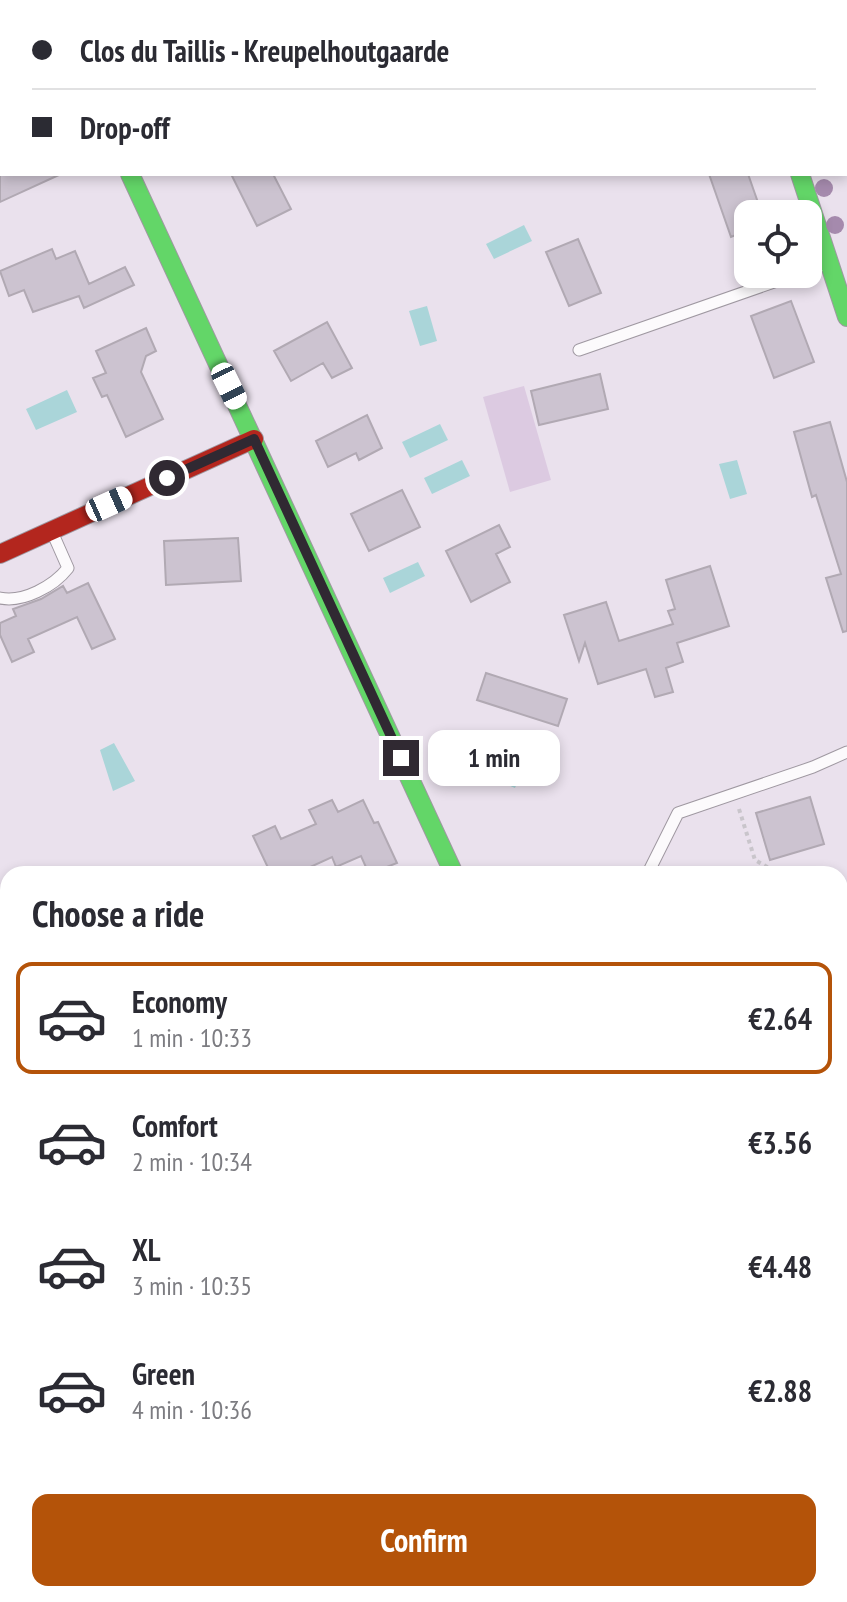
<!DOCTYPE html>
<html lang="en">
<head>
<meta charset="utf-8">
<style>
  body { margin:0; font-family:"PT Sans Narrow",sans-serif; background:#f2f2f3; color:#2b2b33; height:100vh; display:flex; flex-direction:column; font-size:30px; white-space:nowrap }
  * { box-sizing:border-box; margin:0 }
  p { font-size:26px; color:#7c7c81 }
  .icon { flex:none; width:44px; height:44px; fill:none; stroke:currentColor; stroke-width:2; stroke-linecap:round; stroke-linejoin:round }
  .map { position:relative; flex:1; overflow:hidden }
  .details { position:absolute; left:0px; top:866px; width:848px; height:736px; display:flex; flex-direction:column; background:#fff; border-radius:24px 24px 0 0; box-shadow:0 4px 12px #0003 }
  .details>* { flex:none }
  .guide { position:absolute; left:0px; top:0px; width:848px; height:176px; box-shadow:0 4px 12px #0003; display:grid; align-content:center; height:176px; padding:0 32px; background:#fff }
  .fabs { position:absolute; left:734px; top:200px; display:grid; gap:16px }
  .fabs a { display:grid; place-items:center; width:88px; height:88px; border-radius:16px; background:#fff; box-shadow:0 4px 12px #0003; font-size:40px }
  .end { position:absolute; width:36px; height:36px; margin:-18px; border:10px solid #302932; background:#fff; box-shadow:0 0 0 4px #fff }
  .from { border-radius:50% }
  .bubble { position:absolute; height:56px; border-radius:16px; background:#fff; box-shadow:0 4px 12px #0003; font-size:26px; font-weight:700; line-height:56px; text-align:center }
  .car { position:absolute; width:24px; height:48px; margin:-24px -12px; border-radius:10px; box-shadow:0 0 6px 2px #0007; background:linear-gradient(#fff 24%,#345 0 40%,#fff 0 76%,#345 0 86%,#fff 0) }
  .guide b { display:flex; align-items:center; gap:28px; height:76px; font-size:30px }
  .guide b+b { border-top:2px solid #e1e1e2 }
  .guide i { width:20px; height:20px; background:#2b2b33 }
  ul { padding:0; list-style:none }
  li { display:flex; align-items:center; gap:24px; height:112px; margin:0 16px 12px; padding:0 16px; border:4px solid transparent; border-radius:16px }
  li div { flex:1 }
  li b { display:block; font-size:30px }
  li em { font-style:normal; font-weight:700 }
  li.selected { border-color:#b45309 }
  li>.icon { width:72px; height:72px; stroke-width:1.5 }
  h2 { padding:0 32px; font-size:36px; line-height:96px }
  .primary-button { display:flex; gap:16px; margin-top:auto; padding:16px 32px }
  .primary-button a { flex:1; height:92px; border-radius:16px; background:#b45309; color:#fff; font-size:32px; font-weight:700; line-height:92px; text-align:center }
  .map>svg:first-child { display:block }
</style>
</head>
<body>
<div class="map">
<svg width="847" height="1602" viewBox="0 0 847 1602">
  <rect width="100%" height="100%" fill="#eae1ed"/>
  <!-- green -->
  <path fill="#dccae1" d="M524,386L551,480L510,492L483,397Z"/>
  <!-- water -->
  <path fill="#aad5d9" d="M524,225L532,241L494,259L486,244Z
    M427,306L437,341L420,346L409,311Z
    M67,390L77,412L36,430L26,409Z
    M440,424L448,440L410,458L402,442Z
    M462,460L470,476L432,494L424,478Z
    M737,460L747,494L730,499L719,464Z
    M418,562L425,576L390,593L383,578Z
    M114,743L135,781L113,791L100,750Z
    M516,746L530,752L515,788L501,782Z"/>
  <!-- building -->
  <path fill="#ccc3d0" stroke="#b1a9b3" stroke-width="2" d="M0,174H61L0,202Z
    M231,174H273L291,209L257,226Z
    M709,174H748L762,214H748V230L731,237Z
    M578,239L601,293L569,306L546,252Z
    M52,249L56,259L75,251L89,284L125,267L134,285L84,308L79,296L33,312L24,290L9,296L0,271Z
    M791,301L814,362L774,378L751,316Z
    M327,322L352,368L332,378L323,363L291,381L274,351Z
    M146,328L156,351L146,356L141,372L163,419L126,437L107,395L102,397L93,378L106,373L96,351Z
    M600,374L608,409L539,425L531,391Z
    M367,415L382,448L359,460L356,453L328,467L316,441Z
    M830,422L847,482V631L843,632L826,578L841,574L816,495L812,497L794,432Z
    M402,490L420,527L369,551L351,514Z
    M499,525L510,547L496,554L510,582L471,602L446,551Z
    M238,538L241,581L166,585L164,541Z
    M710,566L729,626L677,643L683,662L666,668L673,692L655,697L646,669L598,684L585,643L579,661L564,615L606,602L619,641L673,624L668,611L675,609L666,580Z
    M88,583L115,639L92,649L77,617L28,639L34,652L12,662L0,635V623L16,616L13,609L41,599L63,586L67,593Z
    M486,673L567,699L558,726L477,700Z
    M810,797L824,844L770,860L756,813Z
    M332,800L338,812L363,800L374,823L378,822L397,863L369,874L361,856L336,867L332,857L295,874H271L253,836L275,826L281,839L316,824L309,810Z"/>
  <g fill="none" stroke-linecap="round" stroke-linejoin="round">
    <!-- lane casing -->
    <g stroke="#9f98a1" stroke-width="13">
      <path id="lane" d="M808,270L828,263
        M579,350L797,274
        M0,598C23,603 54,586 68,568L53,534
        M650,869L678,813L813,767L847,752
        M840,1033L847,1031
        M840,1220H847
        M497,1594L500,1602"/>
    </g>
    <!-- street casing -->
    <g stroke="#9f98a1" stroke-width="24">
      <path id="street" d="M51,0L52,2
        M702,0L718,2
        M423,2L427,0
        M0,1126L8,1130
        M840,1383L847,1381
        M0,1530L8,1533
        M784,1594L788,1602"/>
    </g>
    <!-- fast casing -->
    <g stroke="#9f98a1" stroke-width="20">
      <path id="fast" d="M744,0L745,2
        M130,174L454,874
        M800,174L847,317"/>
    </g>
    <!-- slow casing -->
    <g stroke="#9f98a1" stroke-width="20">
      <path id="slow" d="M846,95L847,98"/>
    </g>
    <!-- jam casing -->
    <g stroke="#9f98a1" stroke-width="20">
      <path id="jam" d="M813,0L814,2
        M0,554L254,439"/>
    </g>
    <!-- path -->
    <path stroke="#c9c5cb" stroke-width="4" stroke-dasharray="4 4" stroke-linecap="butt" d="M739,809L755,860L779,874"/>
    <!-- lane -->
    <use href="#lane" stroke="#fcfafc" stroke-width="11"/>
    <!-- street -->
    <use href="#street" stroke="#fcfafc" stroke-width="22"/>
    <!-- fast -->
    <use href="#fast" stroke="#63d668" stroke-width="18"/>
    <!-- slow -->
    <use href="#slow" stroke="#ff974d" stroke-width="18"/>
    <!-- jam -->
    <use href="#jam" stroke="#b3261e" stroke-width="18"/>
  </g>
  <!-- trees -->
  <g fill="#a58aad">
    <circle cx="824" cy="188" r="9"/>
    <circle cx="835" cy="225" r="9"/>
  </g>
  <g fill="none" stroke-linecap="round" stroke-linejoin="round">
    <!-- route -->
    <path stroke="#302932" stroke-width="10" d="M167,478L254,439L401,758"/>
  </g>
</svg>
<div class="fabs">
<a><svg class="icon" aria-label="locate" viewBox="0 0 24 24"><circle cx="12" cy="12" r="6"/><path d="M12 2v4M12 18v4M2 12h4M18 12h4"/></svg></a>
</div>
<i class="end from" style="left:167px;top:478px"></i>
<i class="end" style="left:401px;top:758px"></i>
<div class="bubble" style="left:428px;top:730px;width:132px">1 min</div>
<i class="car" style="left:229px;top:386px;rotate:154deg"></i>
<i class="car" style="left:109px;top:504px;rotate:66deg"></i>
<div class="guide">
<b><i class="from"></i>Clos du Taillis - Kreupelhoutgaarde</b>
<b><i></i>Drop-off</b>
</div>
<section class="details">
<h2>Choose a ride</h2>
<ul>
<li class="selected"><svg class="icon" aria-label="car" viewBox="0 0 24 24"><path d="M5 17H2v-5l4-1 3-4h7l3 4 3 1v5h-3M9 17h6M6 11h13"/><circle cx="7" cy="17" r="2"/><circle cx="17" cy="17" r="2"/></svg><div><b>Economy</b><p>1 min · 10:33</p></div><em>€2.64</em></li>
<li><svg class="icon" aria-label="car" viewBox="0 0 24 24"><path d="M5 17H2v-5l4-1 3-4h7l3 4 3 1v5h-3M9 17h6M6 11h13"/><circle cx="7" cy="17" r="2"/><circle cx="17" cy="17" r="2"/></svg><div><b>Comfort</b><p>2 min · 10:34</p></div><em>€3.56</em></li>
<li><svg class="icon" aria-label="car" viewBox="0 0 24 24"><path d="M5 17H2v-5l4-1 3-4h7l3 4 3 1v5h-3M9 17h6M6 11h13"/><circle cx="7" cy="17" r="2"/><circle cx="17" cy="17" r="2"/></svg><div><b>XL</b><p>3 min · 10:35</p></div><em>€4.48</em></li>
<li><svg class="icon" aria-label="car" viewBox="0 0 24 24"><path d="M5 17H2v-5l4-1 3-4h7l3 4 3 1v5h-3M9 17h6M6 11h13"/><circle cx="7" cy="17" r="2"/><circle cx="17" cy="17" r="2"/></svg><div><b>Green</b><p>4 min · 10:36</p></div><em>€2.88</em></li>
</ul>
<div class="primary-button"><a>Confirm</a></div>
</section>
</div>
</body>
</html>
